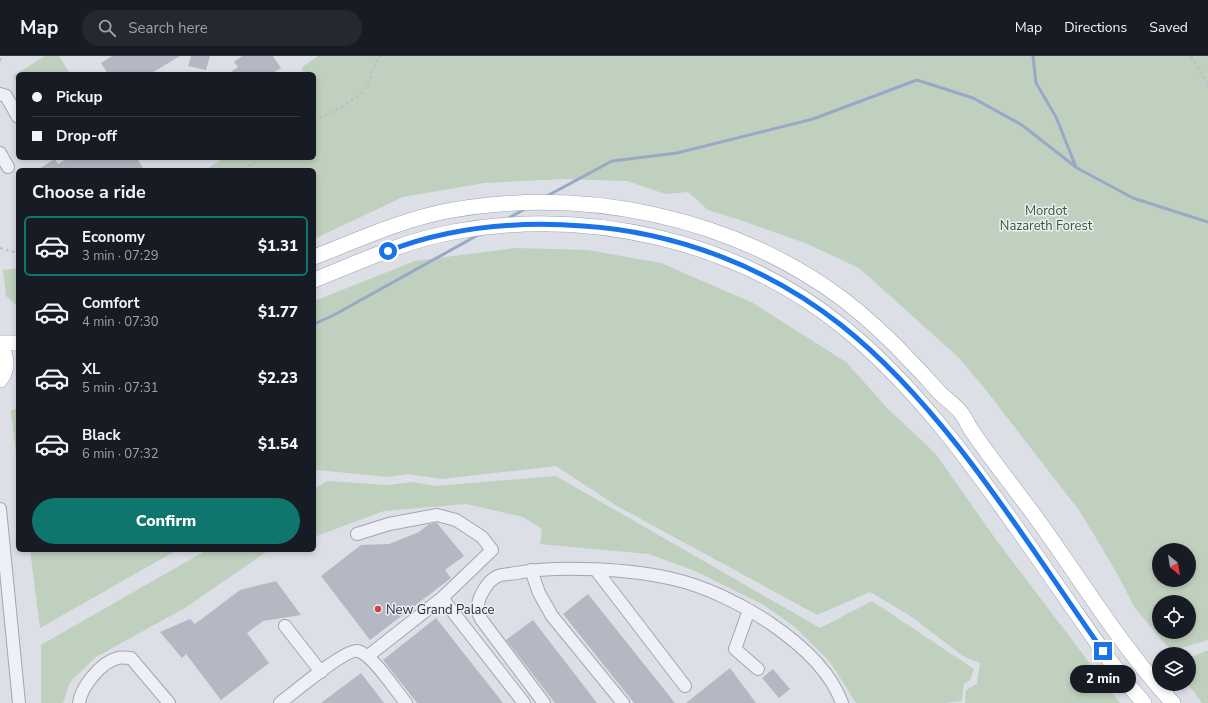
<!DOCTYPE html>
<html lang="en">
<head>
<meta charset="utf-8">
<style>
  body { margin:0; font-family:"Nunito Sans",sans-serif; background:#242831; color:#f1f3f6; height:100vh; display:flex; flex-direction:column; font-size:15px; white-space:nowrap }
  * { box-sizing:border-box; margin:0 }
  p { font-size:13px; color:#9ea1a6 }
  .icon { flex:none; width:22px; height:22px; fill:none; stroke:currentColor; stroke-width:2; stroke-linecap:round; stroke-linejoin:round }
  .map { position:relative; flex:1; overflow:hidden }
  .drawer { position:absolute; left:16px; top:112px; width:300px; height:384px; display:flex; flex-direction:column; background:#171b24; border-radius:6px; box-shadow:0 2px 6px #0003 }
  .drawer>* { flex:none }
  .hud { position:absolute; left:16px; top:16px; width:300px; height:88px; border-radius:6px; box-shadow:0 2px 6px #0003; display:grid; align-content:center; height:88px; padding:0 16px; background:#171b24 }
  .needle { width:26px; rotate:150deg }
  .controls { position:absolute; left:1152px; top:487px; display:grid; gap:8px }
  .controls a { display:grid; place-items:center; width:44px; height:44px; border-radius:50%; background:#171b24; box-shadow:0 2px 6px #0003; font-size:20px }
  .end { position:absolute; width:18px; height:18px; margin:-9px; border:5px solid #1a73e8; background:#fff; box-shadow:0 0 0 2px #fff }
  .from { border-radius:50% }
  .bubble { position:absolute; height:28px; border-radius:14px; background:#171b24; box-shadow:0 2px 6px #0003; font-size:13px; font-weight:800; line-height:28px; text-align:center }
  .hud b { display:flex; align-items:center; gap:14px; height:38px; font-size:15px }
  .hud b+b { border-top:1px solid #363941 }
  .hud i { width:10px; height:10px; background:#f1f3f6 }
  ul { padding:0; list-style:none }
  li { display:flex; align-items:center; gap:12px; height:60px; margin:0 8px 6px; padding:0 8px; border:2px solid transparent; border-radius:6px }
  li div { flex:1 }
  li b { display:block; font-size:15px }
  li em { font-style:normal; font-weight:800 }
  li.selected { border-color:#0f766e }
  li>.icon { width:36px; height:36px; stroke-width:1.5 }
  h2 { padding:0 16px; font-size:18px; line-height:48px }
  .action { display:flex; gap:8px; margin-top:auto; padding:8px 16px }
  .action a { flex:1; height:46px; border-radius:24px; background:#0f766e; color:#fff; font-size:16px; font-weight:800; line-height:46px; text-align:center }
  header { display:flex; align-items:center; gap:24px; box-sizing:border-box; height:56px; padding:0 20px; background:#171b24; border-bottom:1px solid #363941 }
  header strong { font-size:19px }
  nav { display:flex; gap:22px; margin-inline-start:auto; font-size:14px }
  .search { width:280px; height:36px; background:#242831; display:flex; align-items:center; gap:10px; box-sizing:border-box; padding:0 14px; border-radius:22px; color:#9ea1a6; font-size:15px }
  .map>svg:first-child { display:block }
</style>
</head>
<body>
<header>
<strong>Map</strong>
<div class="search"><svg class="icon" aria-label="search" viewBox="0 0 24 24"><circle cx="10" cy="10" r="6"/><path d="M15 15l6 6"/></svg>Search here</div>
<nav><a>Map</a><a>Directions</a><a>Saved</a></nav>
</header>
<div class="map">
<svg width="1208" height="647" viewBox="0 0 1208 647">
  <rect width="100%" height="100%" fill="#dcdfe6"/>
  <!-- green -->
  <path fill="#c0d0be" fill-rule="evenodd" d="M45,0H59L70,18H18V29L13,20Z
    M318,0H1208V584L1171,595L1135,552L1114,512L1081,457L982,329L957,300L859,212L805,187L740,164L708,154L688,136L665,138L627,125L564,123L484,127L403,141L314,183V114H205L224,102H314V18H304L302,11ZM1159,494H1189V524H1159ZM1159,546H1189V576H1159Z
    M515,192L587,194L661,207L753,247L846,306L888,353L935,397L997,485L1120,647H965L966,634L977,628L980,607L963,600L909,559L870,536L817,559L617,450L556,410L441,423L408,418L387,421L318,414L314,416V245L415,205Z
    M18,212V250L6,240L3,214Z
    M18,352V412L11,355Z
    M556,420L820,572L872,545L974,613L970,624L964,628L962,645L945,647H856L830,606L796,572L764,549L695,515L649,498L540,488L542,473L523,461L466,448L384,455L314,481V433L327,425L388,429L413,426L435,430Z
    M30,494H177L40,572Z
    M207,494H269L185,552L96,601L70,626L63,647H41V589Z
    M1208,594V647H1202L1188,628L1189,602Z"/>
  <g fill="none" stroke-linecap="round" stroke-linejoin="round">
    <!-- stream -->
    <path stroke="#97a9c6" stroke-width="3" d="M1033,0L1036,27L1056,61L1076,111
      M547,140L612,105L677,97L813,63L917,24L973,42L1022,69L1077,112L1133,142L1208,166
      M507,163L523,154
      M314,268L334,259L478,179"/>
  </g>
  <!-- building -->
  <path fill="#b4b8c3" d="M112,0H180L150,18H108L101,7Z
    M191,0H210L206,14L188,10Z
    M242,0H273L281,12L271,18H228L238,11L234,6Z
    M68,102H137L144,114H37L55,103L58,108Z
    M437,467L464,500L445,514L451,522L370,584L321,520L361,489L389,488L419,476L429,468Z
    M276,525L301,559L263,565L247,577L269,607L221,644L186,598L182,602L160,576L190,563L195,568L240,534Z
    M588,538L675,647H634L563,558Z
    M436,562L503,647H417L383,604Z
    M533,564L597,647H555L506,584Z
    M730,612L756,647H686Z
    M773,613L790,633L779,642L762,622Z
    M361,617L384,647H321Z"/>
  <g fill="none" stroke-linecap="round" stroke-linejoin="round">
    <!-- minor casing -->
    <g stroke="#a2a6b0" stroke-width="14">
      <path id="minor" d="M0,38L6,40L18,61
        M0,97L8,111
        M0,453L19,647
        M357,478L389,468L437,459L456,464L482,481L492,494L442,542
        M531,514L539,537L552,560L623,647
        M596,514L685,630
        M749,554L735,593L758,613
        M285,570L321,616
        M368,600L442,542L524,647
        M79,647C81,631 101,606 118,602C121,601 127,602 131,602L169,647
        M280,647C292,638 346,592 358,595C373,599 395,634 406,647
        M544,647L481,563C480,561 478,557 478,555C476,543 488,524 498,520C504,518 511,518 516,517C559,509 631,513 673,523C731,536 821,589 842,647"/>
    </g>
    <!-- major casing -->
    <g stroke="#9ca2b2" stroke-width="16">
      <path id="major" d="M314,201C358,184 401,164 447,155C583,130 729,160 840,241C868,262 893,286 916,311C925,320 933,330 942,339C949,345 957,351 962,358C965,362 967,367 970,372C994,408 1022,441 1047,477C1088,535 1125,595 1173,647
        M314,224C359,206 404,185 453,176C587,151 736,184 843,271C884,304 920,344 952,384C991,434 1027,486 1063,538C1089,575 1114,613 1144,647
        M0,287H18
        M0,291C8,301 8,314 0,324"/>
    </g>
    <!-- path -->
    <path stroke="#bbbdc5" stroke-width="2" stroke-dasharray="3 3" stroke-linecap="butt" d="M1191,0L1208,28
      M0,5L1,0
      M314,65C329,57 357,45 366,31C372,21 372,9 381,0
      M244,114L260,102
      M0,192L18,197"/>
    <!-- minor -->
    <use href="#minor" stroke="#eff0f5" stroke-width="12"/>
    <!-- major -->
    <use href="#major" stroke="#fff" stroke-width="15"/>
  </g>
  <g fill="none" stroke-linecap="round" stroke-linejoin="round">
    <!-- route -->
    <path stroke="#1a73e8" stroke-width="5" d="M388,195C450,171 517,165 583,170C676,176 768,211 841,269C946,352 1026,486 1103,595"/>
  </g>
  <!-- markers -->
  <circle fill="#cb4146" stroke="#eceef4" stroke-width="1.5" cx="378" cy="553" r="4"/>
  <g text-anchor="middle" stroke-width="3" stroke-linejoin="round" paint-order="stroke">
    <!-- park labels -->
    <g font-size="13" fill="#365834" stroke="#eceef4">
      <text x="1046" y="159">Mordot<tspan x="1046" dy="15">Nazareth Forest</tspan></text>
    </g>
    <!-- poi labels -->
    <g font-size="13" fill="#262c3c" stroke="#eceef4" text-anchor="start">
      <text x="386" y="558">New Grand Palace</text>
    </g>
  </g>
</svg>
<div class="controls">
<a><svg class="needle" viewBox="-14 -14 28 28"><path d="M0-13l5 13h-10z" fill="#e53935"/><path d="M0 13l5-13h-10z" fill="#9ea1a6"/></svg></a>
<a><svg class="icon" aria-label="locate" viewBox="0 0 24 24"><circle cx="12" cy="12" r="6"/><path d="M12 2v4M12 18v4M2 12h4M18 12h4"/></svg></a>
<a><svg class="icon" aria-label="layers" viewBox="0 0 24 24"><path d="M12 4l9 5-9 5-9-5zM3 14l9 5 9-5"/></svg></a>
</div>
<i class="end from" style="left:388px;top:195px"></i>
<i class="end" style="left:1103px;top:595px"></i>
<div class="bubble" style="left:1070px;top:609px;width:66px">2 min</div>
<div class="hud">
<b><i class="from"></i>Pickup</b>
<b><i></i>Drop-off</b>
</div>
<section class="drawer">
<h2>Choose a ride</h2>
<ul>
<li class="selected"><svg class="icon" aria-label="car" viewBox="0 0 24 24"><path d="M5 17H2v-5l4-1 3-4h7l3 4 3 1v5h-3M9 17h6M6 11h13"/><circle cx="7" cy="17" r="2"/><circle cx="17" cy="17" r="2"/></svg><div><b>Economy</b><p>3 min · 07:29</p></div><em>$1.31</em></li>
<li><svg class="icon" aria-label="car" viewBox="0 0 24 24"><path d="M5 17H2v-5l4-1 3-4h7l3 4 3 1v5h-3M9 17h6M6 11h13"/><circle cx="7" cy="17" r="2"/><circle cx="17" cy="17" r="2"/></svg><div><b>Comfort</b><p>4 min · 07:30</p></div><em>$1.77</em></li>
<li><svg class="icon" aria-label="car" viewBox="0 0 24 24"><path d="M5 17H2v-5l4-1 3-4h7l3 4 3 1v5h-3M9 17h6M6 11h13"/><circle cx="7" cy="17" r="2"/><circle cx="17" cy="17" r="2"/></svg><div><b>XL</b><p>5 min · 07:31</p></div><em>$2.23</em></li>
<li><svg class="icon" aria-label="car" viewBox="0 0 24 24"><path d="M5 17H2v-5l4-1 3-4h7l3 4 3 1v5h-3M9 17h6M6 11h13"/><circle cx="7" cy="17" r="2"/><circle cx="17" cy="17" r="2"/></svg><div><b>Black</b><p>6 min · 07:32</p></div><em>$1.54</em></li>
</ul>
<div class="action"><a>Confirm</a></div>
</section>
</div>
</body>
</html>
